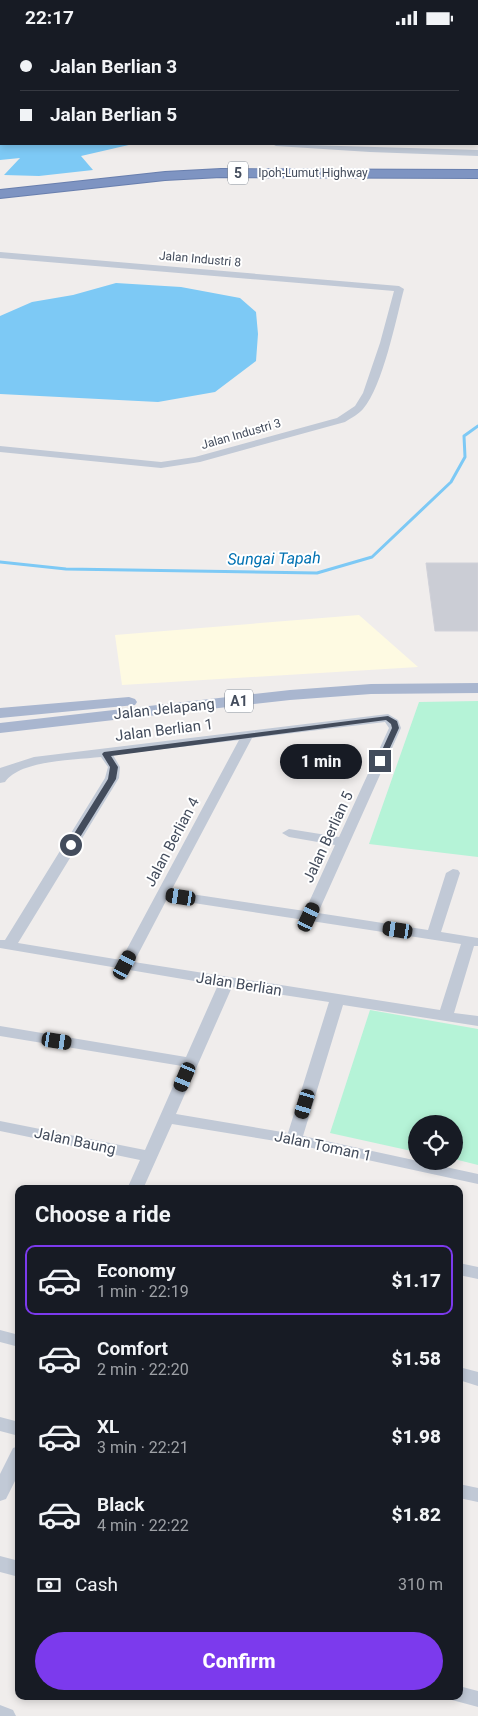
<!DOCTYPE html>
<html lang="en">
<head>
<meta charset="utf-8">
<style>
  body { margin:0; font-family:Roboto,sans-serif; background:#20242c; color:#f1f3f6; height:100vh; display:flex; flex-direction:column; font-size:19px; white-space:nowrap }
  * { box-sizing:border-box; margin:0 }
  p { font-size:16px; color:#9ea1a6 }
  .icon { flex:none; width:28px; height:28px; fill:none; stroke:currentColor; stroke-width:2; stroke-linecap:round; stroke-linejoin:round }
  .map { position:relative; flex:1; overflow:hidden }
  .sheet { position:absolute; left:15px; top:1150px; width:448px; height:515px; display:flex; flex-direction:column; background:#171b24; border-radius:10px; box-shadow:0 2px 8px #0003 }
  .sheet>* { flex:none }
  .banner { position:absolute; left:0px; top:0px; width:479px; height:110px; box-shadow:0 2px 8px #0003; display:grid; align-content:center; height:110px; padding:0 20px; background:#171b24 }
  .fabs { position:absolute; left:408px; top:1080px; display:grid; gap:10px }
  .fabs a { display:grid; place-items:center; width:55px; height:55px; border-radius:50%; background:#171b24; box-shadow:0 2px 8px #0003; font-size:25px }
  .end { position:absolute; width:22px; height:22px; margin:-11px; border:6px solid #434c5c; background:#fff; box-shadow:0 0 0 2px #fff }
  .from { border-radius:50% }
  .bubble { position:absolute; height:35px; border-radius:18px; background:#171b24; box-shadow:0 2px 8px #0003; font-size:16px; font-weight:800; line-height:35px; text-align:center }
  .car { position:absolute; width:15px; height:30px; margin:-15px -8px; border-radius:6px; box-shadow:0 0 4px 1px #0007; background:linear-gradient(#222 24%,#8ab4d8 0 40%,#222 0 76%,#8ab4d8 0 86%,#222 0) }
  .banner b { display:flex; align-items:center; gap:18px; height:48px; font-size:19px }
  .banner b+b { border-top:1px solid #363941 }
  .banner i { width:12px; height:12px; background:#f1f3f6 }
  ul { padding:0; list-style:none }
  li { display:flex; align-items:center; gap:15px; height:70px; margin:0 10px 8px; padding:0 10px; border:2px solid transparent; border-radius:10px }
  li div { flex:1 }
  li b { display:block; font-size:19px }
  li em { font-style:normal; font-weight:800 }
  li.on { border-color:#7c3aed }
  li>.icon { width:45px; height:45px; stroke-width:1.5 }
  h2 { padding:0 20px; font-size:22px; line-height:60px }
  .pay { display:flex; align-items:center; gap:12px; height:55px; padding:0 20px; font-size:19px }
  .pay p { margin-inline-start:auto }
  .action { display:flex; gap:10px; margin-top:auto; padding:10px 20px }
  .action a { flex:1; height:58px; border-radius:30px; background:#7c3aed; color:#fff; font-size:20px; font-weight:800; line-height:58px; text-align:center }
  .status { display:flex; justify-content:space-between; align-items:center; height:35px; padding:0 25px; background:#171b24; direction:ltr }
  .status svg { height:14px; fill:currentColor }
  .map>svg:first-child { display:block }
</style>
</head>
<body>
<div class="status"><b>22:17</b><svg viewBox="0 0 49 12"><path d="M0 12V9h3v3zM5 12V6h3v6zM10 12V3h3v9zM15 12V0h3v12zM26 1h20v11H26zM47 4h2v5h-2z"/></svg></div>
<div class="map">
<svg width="478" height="1681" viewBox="0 0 478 1681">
  <rect width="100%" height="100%" fill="#f0edec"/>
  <!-- commercial -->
  <path fill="#fefae2" d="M359,580L418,632L122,650L115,600Z"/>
  <!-- green -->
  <path fill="#b5f3d7" d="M478,666V822L369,809L419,667Z
    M370,975L478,994V1130L454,1124V1089H416V1117L330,1098Z"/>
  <!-- water -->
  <path fill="#7dc9f5" d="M0,47L1,109H133L81,121L93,135L39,141L4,140L20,123L0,125Z
    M116,248L181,252L240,263L256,277L258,299L256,326L215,357L158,367L0,359V281L32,267L73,260Z"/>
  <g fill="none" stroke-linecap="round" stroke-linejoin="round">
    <!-- stream -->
    <path stroke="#7dc9f5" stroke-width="3" d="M0,527L66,534L317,538L372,522L451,447L465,422L464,401L478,391"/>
  </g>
  <!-- building -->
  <path fill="#cbcdd5" stroke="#d0d1d9" d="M426,528H478V596H435Z"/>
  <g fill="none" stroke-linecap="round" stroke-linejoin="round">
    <!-- highway casing -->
    <g stroke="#697fae" stroke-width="2">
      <path id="highway" d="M221,134L478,135V143L221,142L165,145L0,163V155L165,137Z"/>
    </g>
    <!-- minor -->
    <path fill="#c1c9d6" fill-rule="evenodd" d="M450,0H467L468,1H451Z
      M272,109L478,115V121L370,117L276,111Z
      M0,217L399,251L404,254C396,284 383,351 363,374C359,379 351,383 345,387L200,427L161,433L0,417V411L161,427L195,422L337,383L355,371L363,358L380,308L394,256L0,223Z
      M388,679L398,685L401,693L318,878L428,895L446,838L453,834L458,835L460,838L441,897L478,903V911H474L454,978L478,981V991L343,970L303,1101L478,1139V1149L294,1109L172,1089L143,1154H127L140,1125L0,1096V1086L145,1115L182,1031L0,1001V991L186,1022L218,950L0,913V905H5L105,743L108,732L101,722C75,725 20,725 5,747L0,748V733L34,722ZM385,687L389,693L339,802L289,794L282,798L289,802L335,810L305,876L171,856L252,703ZM239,705L121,925L18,908L119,743L120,732L113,720ZM167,864L461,909L440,975L134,927ZM232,952L329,967L288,1098L176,1079Z
      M459,1228L478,1232V1244L459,1240Z
      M0,1295L19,1300V1312L0,1307Z
      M459,1332L478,1337V1351L459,1345Z
      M0,1382L19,1387V1401L0,1396Z
      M19,1411V1438L6,1464L0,1466V1439L13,1413Z
      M459,1449L478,1453V1467L459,1463Z
      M0,1521L19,1526V1542L0,1537Z
      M459,1651L478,1656V1672L452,1665L450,1661H459Z
      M0,1670L13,1675L16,1681H0Z"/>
    <!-- major -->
    <path fill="#a9b6cf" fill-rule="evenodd" d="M478,648V658L371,659L290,665L0,698V688L290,655L371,649Z
      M129,662L135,664L137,667L135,670L0,683V673Z"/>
    <!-- highway -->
    <use href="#highway" fill="#7e94c2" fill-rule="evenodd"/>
  </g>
  <!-- route -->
  <path fill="#434c5c" d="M388,681L397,686L399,693L384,726L380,728L377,726L392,693L391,689L386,685L111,721L118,732L116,744L74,812L67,810L108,744L110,732L102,719L104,717Z"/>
  <g text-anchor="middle" stroke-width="4" stroke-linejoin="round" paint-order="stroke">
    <!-- far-street labels -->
    <g font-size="12" fill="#434c5c" stroke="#fff">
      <text x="313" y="142">Ipoh-Lumut Highway</text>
      <text transform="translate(200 224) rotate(5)" y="4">Jalan Industri 8</text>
      <text transform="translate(241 399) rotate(-16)" y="4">Jalan Industri 3</text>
    </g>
    <!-- shield labels -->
    <g fill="#fff" stroke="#7b828d" stroke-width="1">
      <rect x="228" y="126.5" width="20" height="23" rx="4"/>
      <rect x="225" y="654.5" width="28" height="23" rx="4"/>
    </g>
    <g font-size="14" font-weight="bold" fill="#434c5c">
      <text x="238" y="143">5</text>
      <text x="239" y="671">A1</text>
    </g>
    <!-- street labels -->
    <g font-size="15" fill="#434c5c" stroke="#fff">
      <text transform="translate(164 674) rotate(-6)" y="5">Jalan Jelapang</text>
      <text transform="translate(164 695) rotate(-7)" y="5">Jalan Berlian 1</text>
      <text transform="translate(328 802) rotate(-65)" y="5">Jalan Berlian 5</text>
      <text transform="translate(172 807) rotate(-62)" y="5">Jalan Berlian 4</text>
      <text transform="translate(239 949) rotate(9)" y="5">Jalan Berlian</text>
      <text transform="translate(75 1106) rotate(12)" y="5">Jalan Baung</text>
      <text transform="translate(323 1111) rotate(12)" y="5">Jalan Toman 1</text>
    </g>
    <!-- water labels -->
    <g font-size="16" font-style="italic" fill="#0071b2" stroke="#fff">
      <text transform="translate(274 523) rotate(-1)" y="6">Sungai Tapah</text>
    </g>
  </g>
</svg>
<div class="fabs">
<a><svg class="icon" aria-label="locate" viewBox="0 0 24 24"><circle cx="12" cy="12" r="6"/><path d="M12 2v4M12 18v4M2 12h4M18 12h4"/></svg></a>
</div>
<i class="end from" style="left:71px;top:810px"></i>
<i class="end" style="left:380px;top:726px"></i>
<div class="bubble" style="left:280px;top:709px;width:82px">1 min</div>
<i class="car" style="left:181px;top:862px;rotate:279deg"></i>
<i class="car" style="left:309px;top:882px;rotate:25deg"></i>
<i class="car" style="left:398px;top:895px;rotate:279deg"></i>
<i class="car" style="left:125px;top:930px;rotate:28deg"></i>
<i class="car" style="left:57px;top:1006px;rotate:99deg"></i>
<i class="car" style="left:185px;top:1042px;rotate:203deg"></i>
<i class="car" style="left:305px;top:1069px;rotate:197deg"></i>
<div class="banner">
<b><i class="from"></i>Jalan Berlian 3</b>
<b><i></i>Jalan Berlian 5</b>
</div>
<section class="sheet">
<h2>Choose a ride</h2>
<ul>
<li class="on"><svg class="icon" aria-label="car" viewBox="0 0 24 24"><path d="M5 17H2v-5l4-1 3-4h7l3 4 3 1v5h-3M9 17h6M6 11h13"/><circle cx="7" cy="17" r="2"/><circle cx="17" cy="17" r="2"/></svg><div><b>Economy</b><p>1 min · 22:19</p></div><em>$1.17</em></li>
<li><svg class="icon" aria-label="car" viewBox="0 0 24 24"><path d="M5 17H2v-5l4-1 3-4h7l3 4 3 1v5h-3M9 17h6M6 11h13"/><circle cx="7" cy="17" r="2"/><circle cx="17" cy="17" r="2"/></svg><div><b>Comfort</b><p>2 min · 22:20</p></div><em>$1.58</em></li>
<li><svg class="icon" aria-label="car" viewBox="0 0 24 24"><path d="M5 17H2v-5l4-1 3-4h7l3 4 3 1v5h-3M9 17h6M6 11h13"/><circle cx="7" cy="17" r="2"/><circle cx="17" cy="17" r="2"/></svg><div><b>XL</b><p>3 min · 22:21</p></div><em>$1.98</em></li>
<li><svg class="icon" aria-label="car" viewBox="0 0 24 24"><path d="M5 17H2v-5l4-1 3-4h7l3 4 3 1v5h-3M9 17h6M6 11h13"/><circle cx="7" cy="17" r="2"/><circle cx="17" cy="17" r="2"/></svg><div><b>Black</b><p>4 min · 22:22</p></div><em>$1.82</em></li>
</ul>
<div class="pay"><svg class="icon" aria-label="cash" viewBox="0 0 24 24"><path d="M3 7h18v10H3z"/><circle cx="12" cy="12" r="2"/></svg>Cash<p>310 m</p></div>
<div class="action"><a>Confirm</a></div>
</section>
</div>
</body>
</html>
